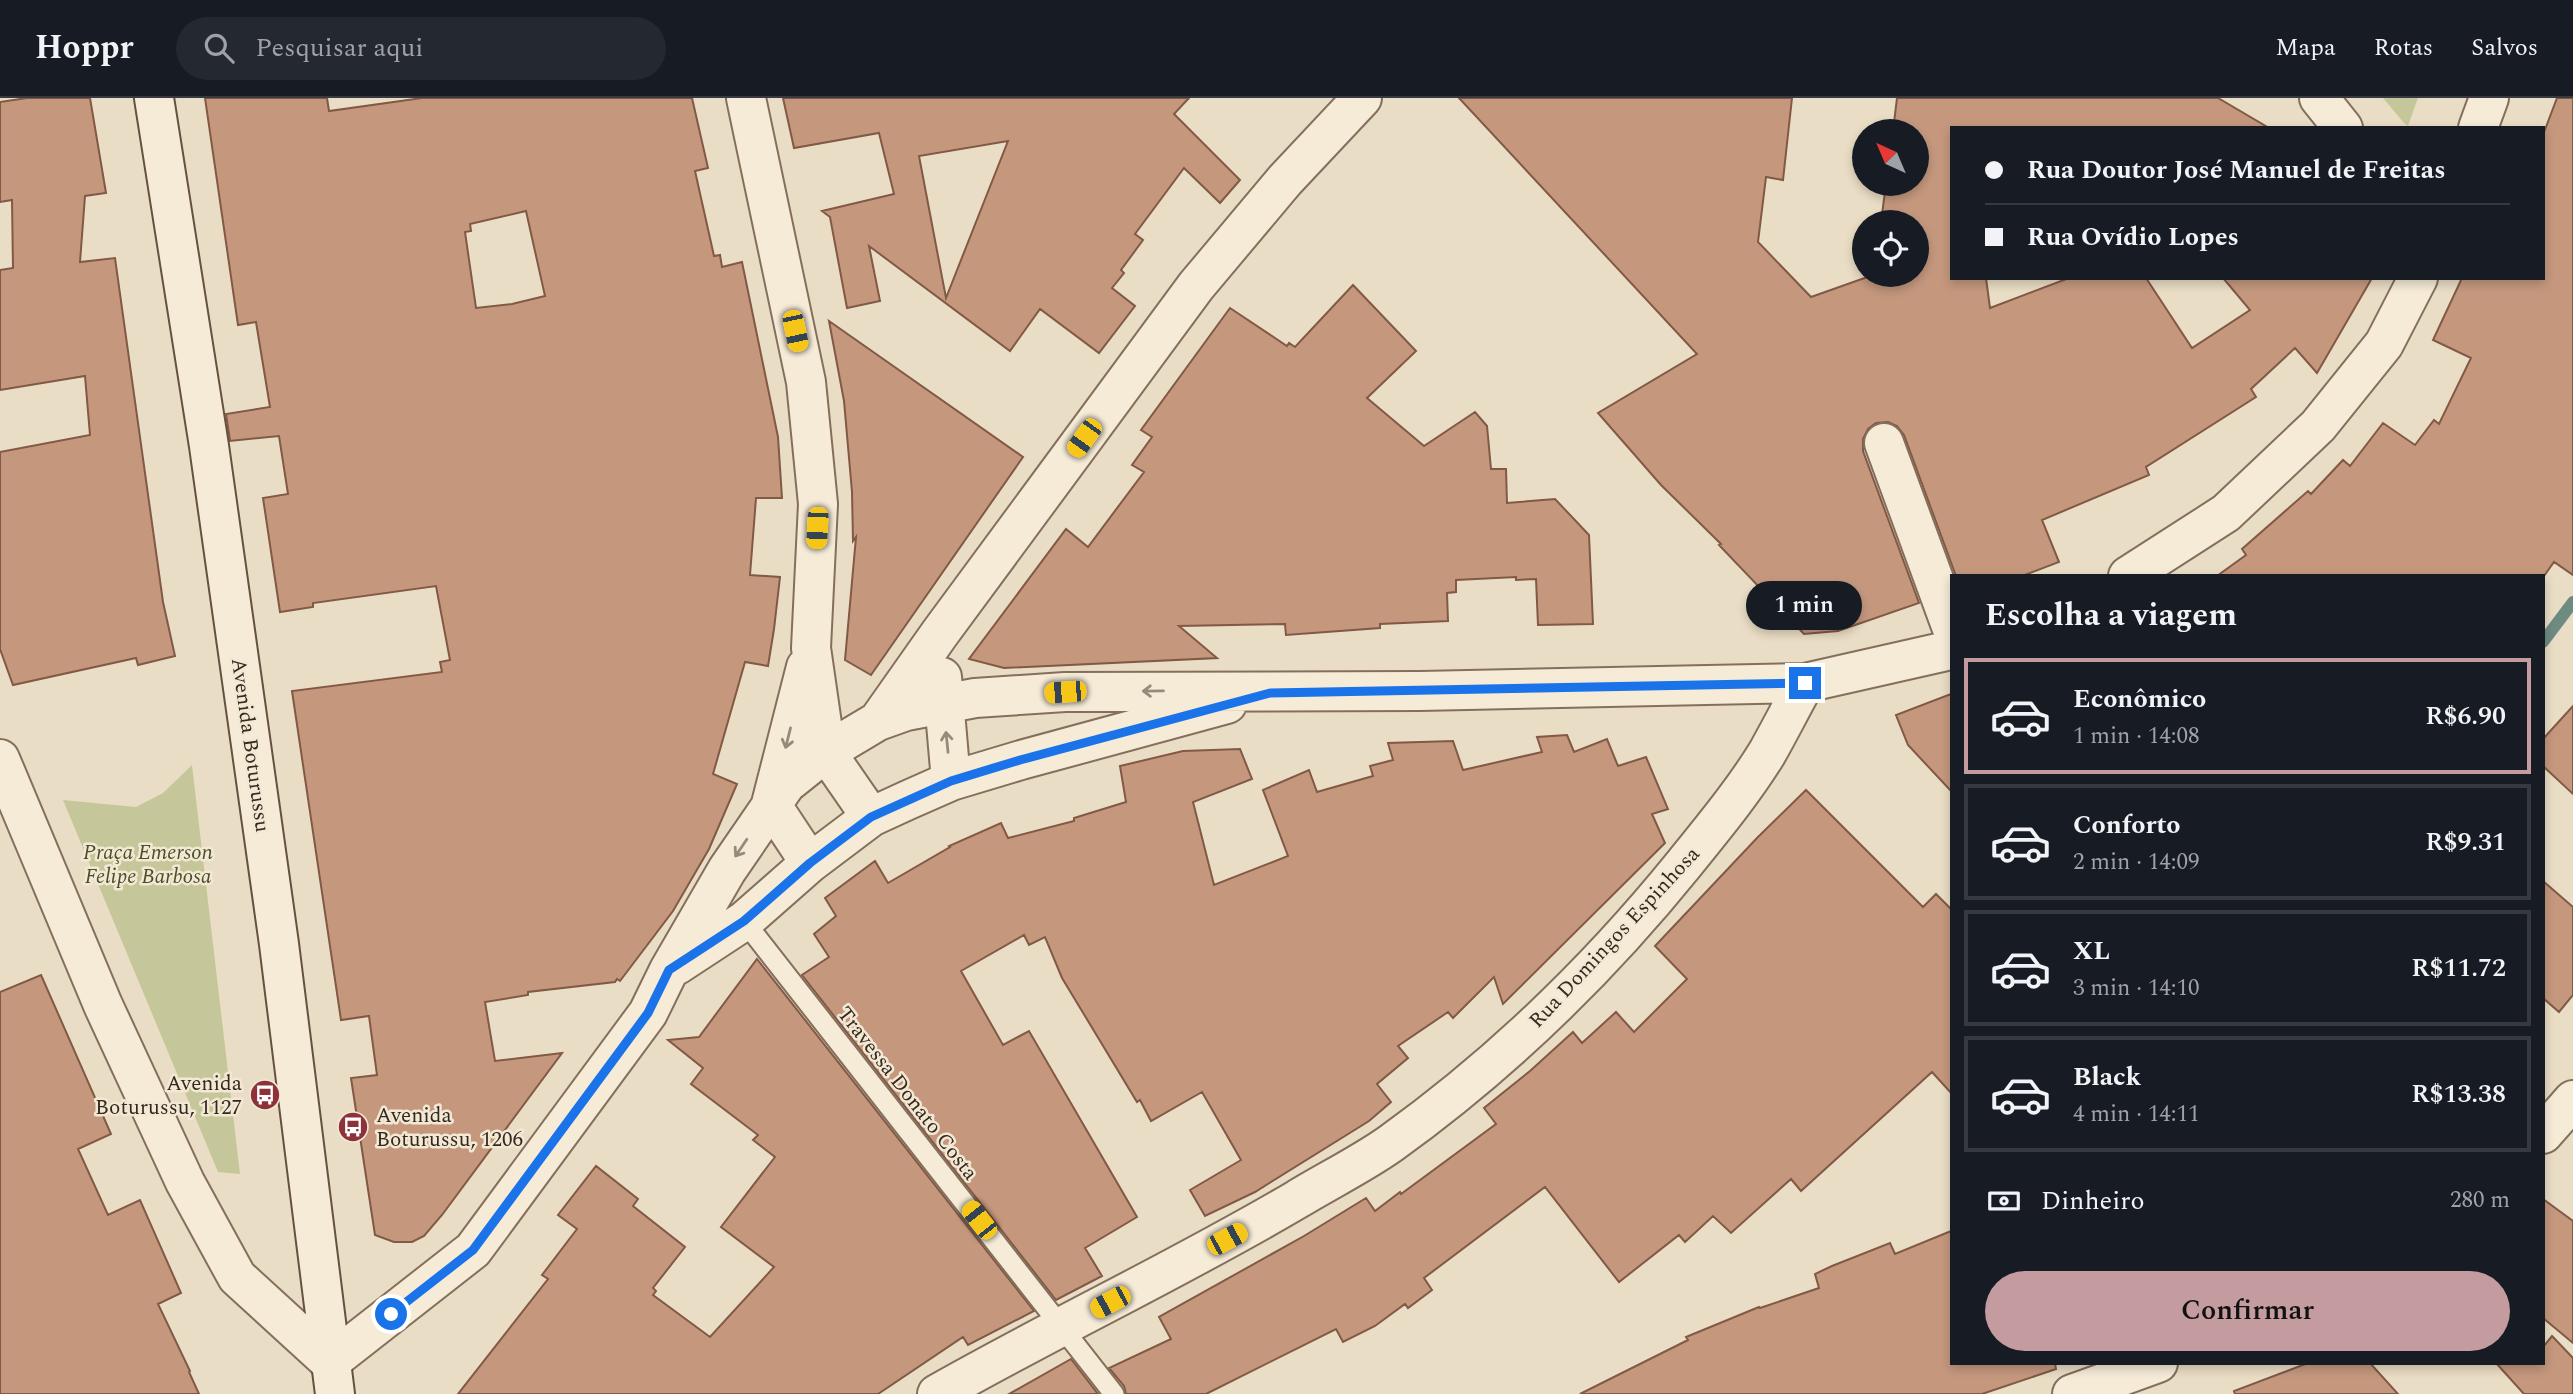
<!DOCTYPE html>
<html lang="pt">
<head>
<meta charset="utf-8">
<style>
  body { margin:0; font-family:Spectral,serif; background:#242831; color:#f1f3f6; height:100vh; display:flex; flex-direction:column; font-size:26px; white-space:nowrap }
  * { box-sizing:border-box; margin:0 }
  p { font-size:23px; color:#9ea1a6 }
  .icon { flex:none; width:38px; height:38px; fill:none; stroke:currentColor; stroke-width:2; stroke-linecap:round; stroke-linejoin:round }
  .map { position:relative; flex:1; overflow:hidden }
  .panel { position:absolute; left:1950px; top:476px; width:595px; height:791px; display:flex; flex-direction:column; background:#171b24; border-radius:0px; box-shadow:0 4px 10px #0003 }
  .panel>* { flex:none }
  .guide { position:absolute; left:1950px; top:28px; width:595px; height:154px; border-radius:0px; box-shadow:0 4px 10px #0003; display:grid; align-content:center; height:154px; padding:0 35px; background:#171b24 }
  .needle { width:46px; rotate:316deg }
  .tools { position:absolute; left:1852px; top:21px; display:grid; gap:14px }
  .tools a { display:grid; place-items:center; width:77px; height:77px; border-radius:50%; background:#171b24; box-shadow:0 4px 10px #0003; font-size:35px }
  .end { position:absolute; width:32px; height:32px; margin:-16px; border:9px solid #1a73e8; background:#fff; box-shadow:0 0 0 4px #fff }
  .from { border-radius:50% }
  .bubble { position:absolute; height:49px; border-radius:24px; background:#171b24; box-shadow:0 4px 10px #0003; font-size:23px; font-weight:600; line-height:49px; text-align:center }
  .car { position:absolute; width:21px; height:42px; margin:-21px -10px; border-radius:9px; box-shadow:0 0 5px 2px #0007; background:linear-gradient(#f5c518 24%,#345 0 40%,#f5c518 0 76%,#345 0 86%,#f5c518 0) }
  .guide b { display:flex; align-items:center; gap:24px; height:66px; font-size:26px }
  .guide b+b { border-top:2px solid #363941 }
  .guide i { width:18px; height:18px; background:#f1f3f6 }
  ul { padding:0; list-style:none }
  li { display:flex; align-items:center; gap:21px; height:116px; margin:0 14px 10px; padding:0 21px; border:4px solid #363941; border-radius:0px }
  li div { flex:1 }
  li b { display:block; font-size:26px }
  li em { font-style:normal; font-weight:600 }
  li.current { border-color:#c49ca0 }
  li>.icon { width:63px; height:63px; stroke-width:1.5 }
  h2 { padding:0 35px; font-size:32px; line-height:84px }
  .pay { display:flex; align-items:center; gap:18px; height:77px; padding:0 35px; font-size:26px }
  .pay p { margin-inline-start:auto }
  .primary-button { display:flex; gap:14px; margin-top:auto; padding:14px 35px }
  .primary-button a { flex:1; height:80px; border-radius:42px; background:#c49ca0; color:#111; font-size:28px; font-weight:600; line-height:80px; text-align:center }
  header { display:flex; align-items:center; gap:42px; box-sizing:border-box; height:98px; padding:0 35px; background:#171b24; border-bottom:2px solid #363941 }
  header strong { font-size:33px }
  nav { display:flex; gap:38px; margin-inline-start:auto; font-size:24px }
  .search { width:490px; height:63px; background:#242831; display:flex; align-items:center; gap:18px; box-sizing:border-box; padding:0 24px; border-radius:38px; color:#9ea1a6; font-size:26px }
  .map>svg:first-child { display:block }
</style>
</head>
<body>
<header>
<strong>Hoppr</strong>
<div class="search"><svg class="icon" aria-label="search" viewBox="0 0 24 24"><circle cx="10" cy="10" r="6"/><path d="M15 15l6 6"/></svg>Pesquisar aqui</div>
<nav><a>Mapa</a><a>Rotas</a><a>Salvos</a></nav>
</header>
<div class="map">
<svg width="2573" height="1296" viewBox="0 0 2573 1296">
  <rect width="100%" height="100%" fill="#eaddc5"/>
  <!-- green -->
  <path fill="#c5c79a" d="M2383,0H2418L2408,28L2404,25Z
    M192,667L240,1076L218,1074L63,702L136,709L163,695Z"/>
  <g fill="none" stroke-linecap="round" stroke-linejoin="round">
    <!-- stream -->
    <path stroke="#6e8b82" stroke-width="12" d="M2543,544L2573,504"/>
  </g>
  <!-- building -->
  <path fill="#c5987e" stroke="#815945" stroke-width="2" fill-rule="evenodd" d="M27,0H90L106,95L85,98L80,164L115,160L163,504L175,558L138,567L136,560L13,587L0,551V354L90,337L85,278L0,292V172L13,170L12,102L0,104V4Z
    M205,0H327L329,13L422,0H692L708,70L695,73L714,158L720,157L722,169L742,164L778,339L782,400H756L750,477L780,479L774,531L768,568L745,564L713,676L737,686L709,751L673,813L620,883L617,881L615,884L528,894V897L485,904L495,963L562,955L442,1117L424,1138L412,1144H394L375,1137L351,980L377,977L369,918L341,922L292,593L442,574L440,564L450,562L436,488L313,505V509L280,514L263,400L288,396L279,338L230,343L226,316L270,309L256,224L238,227ZM526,113L545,198L512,206L476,210L465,134L471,133L470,126Z
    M783,0H1189L1174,16L1240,82L1220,105L1184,70L1135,136L1143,142L1121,172L1124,175L1112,190L1135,208L1099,255L1040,211L1010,253L869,148L880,203L847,210L830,119L822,113L894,96L879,35L794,50ZM1008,43L946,200L919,58Z
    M1459,0H1792L1783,82L1766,79L1758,144L1811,199L1873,177H1916V124H1881L1886,86H1916V33H1893L1897,0H2218L2269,30H1951V180H1986L1990,210L2069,180H2146L2192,250L2250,212L2223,180H2372L2317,275L2295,250L2251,291L2256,299L2146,369L2149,377L2042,422L2059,464L2022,478H1956L1904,337L1897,328L1888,324L1876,325L1868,331L1863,341V353L1919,505L1838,533L1804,536L1719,447L1721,446L1661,387L1598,315L1697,256Z
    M2557,0H2573V477L2554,464L2544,478H2217L2246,457L2242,451L2308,393L2311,396L2343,362L2350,368L2383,325L2415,347L2434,322L2439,326L2471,260L2433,242L2462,180H2543V37Z
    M1353,187L1416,253L1367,300L1424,348L1475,314L1487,328L1491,371H1506L1507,405L1555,401L1589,437L1593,526L1538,527L1536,481L1516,482V479L1456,482V494L1447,495L1448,523L1380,526V530L1286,537L1285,526L1179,528L1217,560L1004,570L969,561L1066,431L1088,449L1144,374L1132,367L1152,339L1141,332L1230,210L1287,248L1289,245L1295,249Z
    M829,223L1023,359L871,577L845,562L856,439L853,443L852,394L844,303Z
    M1951,596V693L1908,647L1896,617Z
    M2573,608V696L2543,668V641Z
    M1567,637L1574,654L1607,641L1618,668L1646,659L1668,711L1652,716L1665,745L1503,906L1494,879L1453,920L1448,914L1398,948L1408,960L1377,986L1391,1004L1369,1023L1255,1094L1205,1118L1190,1092L1241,1062L1202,994L1151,1023L1140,1002L1137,1004L1062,880L1045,839L1029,847L1024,837L961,873L1003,947L1029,933L1137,1119L1085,1150L1102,1178L1056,1202L802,877L829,859L814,836L836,818L825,800L875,763L888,785L950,749L949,748L1001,725L1008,740L1074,723V720L1126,704L1120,668L1183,653L1240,651L1252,681L1193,704L1214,787L1288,758L1263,692L1309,672L1317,694L1373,678L1370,668L1393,662L1388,645L1453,643L1463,672L1542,654L1537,639Z
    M1806,692L1923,809L1936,796L1951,811V995L1932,974L1801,1093L1791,1081L1731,1135L1713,1118L1685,1144L1679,1137L1619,1184L1545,1089L1424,1180L1432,1192L1408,1210L1405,1206L1375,1228L1343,1244L1336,1231L1206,1296H1126L1124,1288L1109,1270L1171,1241L1159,1219L1304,1138L1366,1100L1375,1113L1400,1094L1401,1096L1496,1026L1484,1010L1530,973L1573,934L1582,945L1616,914L1634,934L1687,881L1655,848L1757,740Z
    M2543,783L2573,809V897L2559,914L2543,900Z
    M757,861L1034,1213L968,1247L963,1239L878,1296H458L548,1181L542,1177L577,1131L558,1117L596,1068L638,1101L633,1108L685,1149L653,1190L656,1193L653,1197L710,1239L774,1169L721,1129L775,1059L753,1042L758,1037L691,986L703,970L668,942L699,939Z
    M41,877L111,1036L78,1051L108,1117L140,1102L181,1195L158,1206L190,1273L189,1274L199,1296H0V894Z
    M2543,1101L2573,1123V1245L2543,1220Z
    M1951,1133V1265H2055L2056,1271L1982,1296H1580L1688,1242L1686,1239L1759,1209L1760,1210L1819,1190L1815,1176L1832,1168L1890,1145L1895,1156Z
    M2552,1238L2573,1260V1296H2524L2496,1265H2543V1249Z
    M1071,1261L1098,1296H1009Z
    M2308,1265H2370L2398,1296H2235L2234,1293Z"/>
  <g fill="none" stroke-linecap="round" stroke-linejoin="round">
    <!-- lane casing -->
    <g stroke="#846f5d" stroke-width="23">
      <path id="lane" d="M744,823L1114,1296"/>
    </g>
    <!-- street casing -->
    <g stroke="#846f5d" stroke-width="42">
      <path id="street" d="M746,0L806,284L818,406L811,550L826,654L871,719
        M2319,0L2343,30
        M2478,30L2489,0
        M1884,345L1951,528
        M2128,478L2226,415L2318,328L2384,246L2418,180
        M806,569L771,706L810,765
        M942,579L951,683
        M878,623L906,613L975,600L1065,594L1420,593L1805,585L1951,552
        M0,661L103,907L185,1084L237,1179L330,1264L473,1152L648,915L669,872L727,772L786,686L826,654L878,623L940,535L1196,188L1285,82L1362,0
        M677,867L744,823L810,765L871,719L908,702L951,683L1021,662L1227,606
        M2543,1036L2573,1002
        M937,1296C1055,1229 1179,1171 1296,1102C1327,1083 1360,1067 1390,1046C1500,967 1599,871 1684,766C1713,730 1743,694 1767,655C1780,632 1792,608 1805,585
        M2072,1296L2158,1265"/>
    </g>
    <!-- secondary casing -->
    <g stroke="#655140" stroke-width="42">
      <path id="secondary" d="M154,0L209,348L279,846L335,1296"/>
    </g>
    <!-- lane -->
    <use href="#lane" stroke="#f6ebd7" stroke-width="19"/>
    <!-- street -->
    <use href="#street" stroke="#f6ebd7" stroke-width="38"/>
    <!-- secondary -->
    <use href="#secondary" stroke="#f6ebd7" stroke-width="38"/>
  </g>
  <!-- one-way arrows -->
  <defs><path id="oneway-shaft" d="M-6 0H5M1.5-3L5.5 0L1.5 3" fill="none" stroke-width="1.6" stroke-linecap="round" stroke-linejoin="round" transform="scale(1.75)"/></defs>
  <g stroke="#968a7b">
    <use href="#oneway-shaft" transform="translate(1153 593) rotate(179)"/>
    <use href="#oneway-shaft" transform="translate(788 640) rotate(104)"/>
    <use href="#oneway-shaft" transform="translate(947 644) rotate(-96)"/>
    <use href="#oneway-shaft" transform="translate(741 750) rotate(124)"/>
  </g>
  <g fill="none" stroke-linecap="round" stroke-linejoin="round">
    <!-- route -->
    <path stroke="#1a73e8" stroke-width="9" d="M391,1216L473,1152L648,915L669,872L744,823L810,765L871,719L951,683L1020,662L1270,595L1805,585"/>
  </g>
  <!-- icons -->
  <defs>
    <g id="bus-disc" transform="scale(1.575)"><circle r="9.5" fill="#8d3238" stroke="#f2e8d4"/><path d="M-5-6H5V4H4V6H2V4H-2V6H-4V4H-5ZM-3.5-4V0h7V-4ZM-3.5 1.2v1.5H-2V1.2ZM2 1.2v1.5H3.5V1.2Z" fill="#fff"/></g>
  </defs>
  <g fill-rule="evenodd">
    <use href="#bus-disc" x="265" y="997"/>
    <use href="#bus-disc" x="353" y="1029"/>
  </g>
  <g text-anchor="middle" stroke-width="5" stroke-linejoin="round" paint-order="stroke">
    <!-- street labels -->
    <g font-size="21" fill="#35291f" stroke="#f2e8d4">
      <text transform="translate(251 647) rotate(82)" y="7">Avenida Boturussu</text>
      <text transform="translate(1614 839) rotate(-47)" y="7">Rua Domingos Espinhosa</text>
      <text transform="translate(908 995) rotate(52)" y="7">Travessa Donato Costa</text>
    </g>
    <!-- park labels -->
    <g font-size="21" font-style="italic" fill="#485028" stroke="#f2e8d4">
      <text x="148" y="761">Praça Emerson<tspan x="148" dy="24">Felipe Barbosa</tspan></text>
    </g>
    <!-- poi labels -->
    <g font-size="21" fill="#35291f" stroke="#f2e8d4" text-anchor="end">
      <text x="242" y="992">Avenida<tspan x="242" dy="24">Boturussu, 1127</tspan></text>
      <text x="376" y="1024" text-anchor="start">Avenida<tspan x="376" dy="24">Boturussu, 1206</tspan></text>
    </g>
  </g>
</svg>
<div class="tools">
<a><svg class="needle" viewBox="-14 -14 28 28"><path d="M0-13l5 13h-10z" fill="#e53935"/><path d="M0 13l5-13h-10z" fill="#9ea1a6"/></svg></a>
<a><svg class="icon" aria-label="locate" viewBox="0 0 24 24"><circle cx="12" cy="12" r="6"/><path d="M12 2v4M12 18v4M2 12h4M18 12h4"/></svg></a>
</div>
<i class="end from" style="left:391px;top:1216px"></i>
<i class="end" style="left:1805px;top:585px"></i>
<div class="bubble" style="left:1746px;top:483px;width:116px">1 min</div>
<i class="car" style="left:795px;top:233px;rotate:168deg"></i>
<i class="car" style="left:1084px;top:340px;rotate:216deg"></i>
<i class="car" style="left:817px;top:430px;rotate:183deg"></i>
<i class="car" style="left:1065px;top:594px;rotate:266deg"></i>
<i class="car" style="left:979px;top:1122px;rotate:322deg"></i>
<i class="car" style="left:1227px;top:1141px;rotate:62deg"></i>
<i class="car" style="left:1110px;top:1204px;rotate:242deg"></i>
<div class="guide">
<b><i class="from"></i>Rua Doutor José Manuel de Freitas</b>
<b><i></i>Rua Ovídio Lopes</b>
</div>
<section class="panel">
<h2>Escolha a viagem</h2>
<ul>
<li class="current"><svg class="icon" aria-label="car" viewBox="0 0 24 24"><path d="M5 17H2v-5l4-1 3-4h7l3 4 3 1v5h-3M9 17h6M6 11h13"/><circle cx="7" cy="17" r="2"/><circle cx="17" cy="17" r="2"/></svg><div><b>Econômico</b><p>1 min · 14:08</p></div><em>R$6.90</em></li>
<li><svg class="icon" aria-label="car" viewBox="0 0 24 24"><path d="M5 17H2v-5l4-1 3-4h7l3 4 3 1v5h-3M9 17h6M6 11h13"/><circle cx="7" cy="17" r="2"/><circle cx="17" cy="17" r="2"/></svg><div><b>Conforto</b><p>2 min · 14:09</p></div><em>R$9.31</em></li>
<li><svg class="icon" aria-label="car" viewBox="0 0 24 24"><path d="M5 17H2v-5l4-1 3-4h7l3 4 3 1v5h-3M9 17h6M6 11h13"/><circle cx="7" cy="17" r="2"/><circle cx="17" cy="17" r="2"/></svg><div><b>XL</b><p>3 min · 14:10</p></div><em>R$11.72</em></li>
<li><svg class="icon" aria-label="car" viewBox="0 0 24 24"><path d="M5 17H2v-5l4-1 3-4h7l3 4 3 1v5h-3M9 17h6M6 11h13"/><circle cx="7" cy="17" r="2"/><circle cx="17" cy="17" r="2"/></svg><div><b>Black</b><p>4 min · 14:11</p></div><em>R$13.38</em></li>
</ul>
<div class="pay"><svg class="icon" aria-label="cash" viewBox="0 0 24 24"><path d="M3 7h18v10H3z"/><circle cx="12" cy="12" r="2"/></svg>Dinheiro<p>280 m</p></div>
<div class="primary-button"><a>Confirmar</a></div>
</section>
</div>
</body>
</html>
